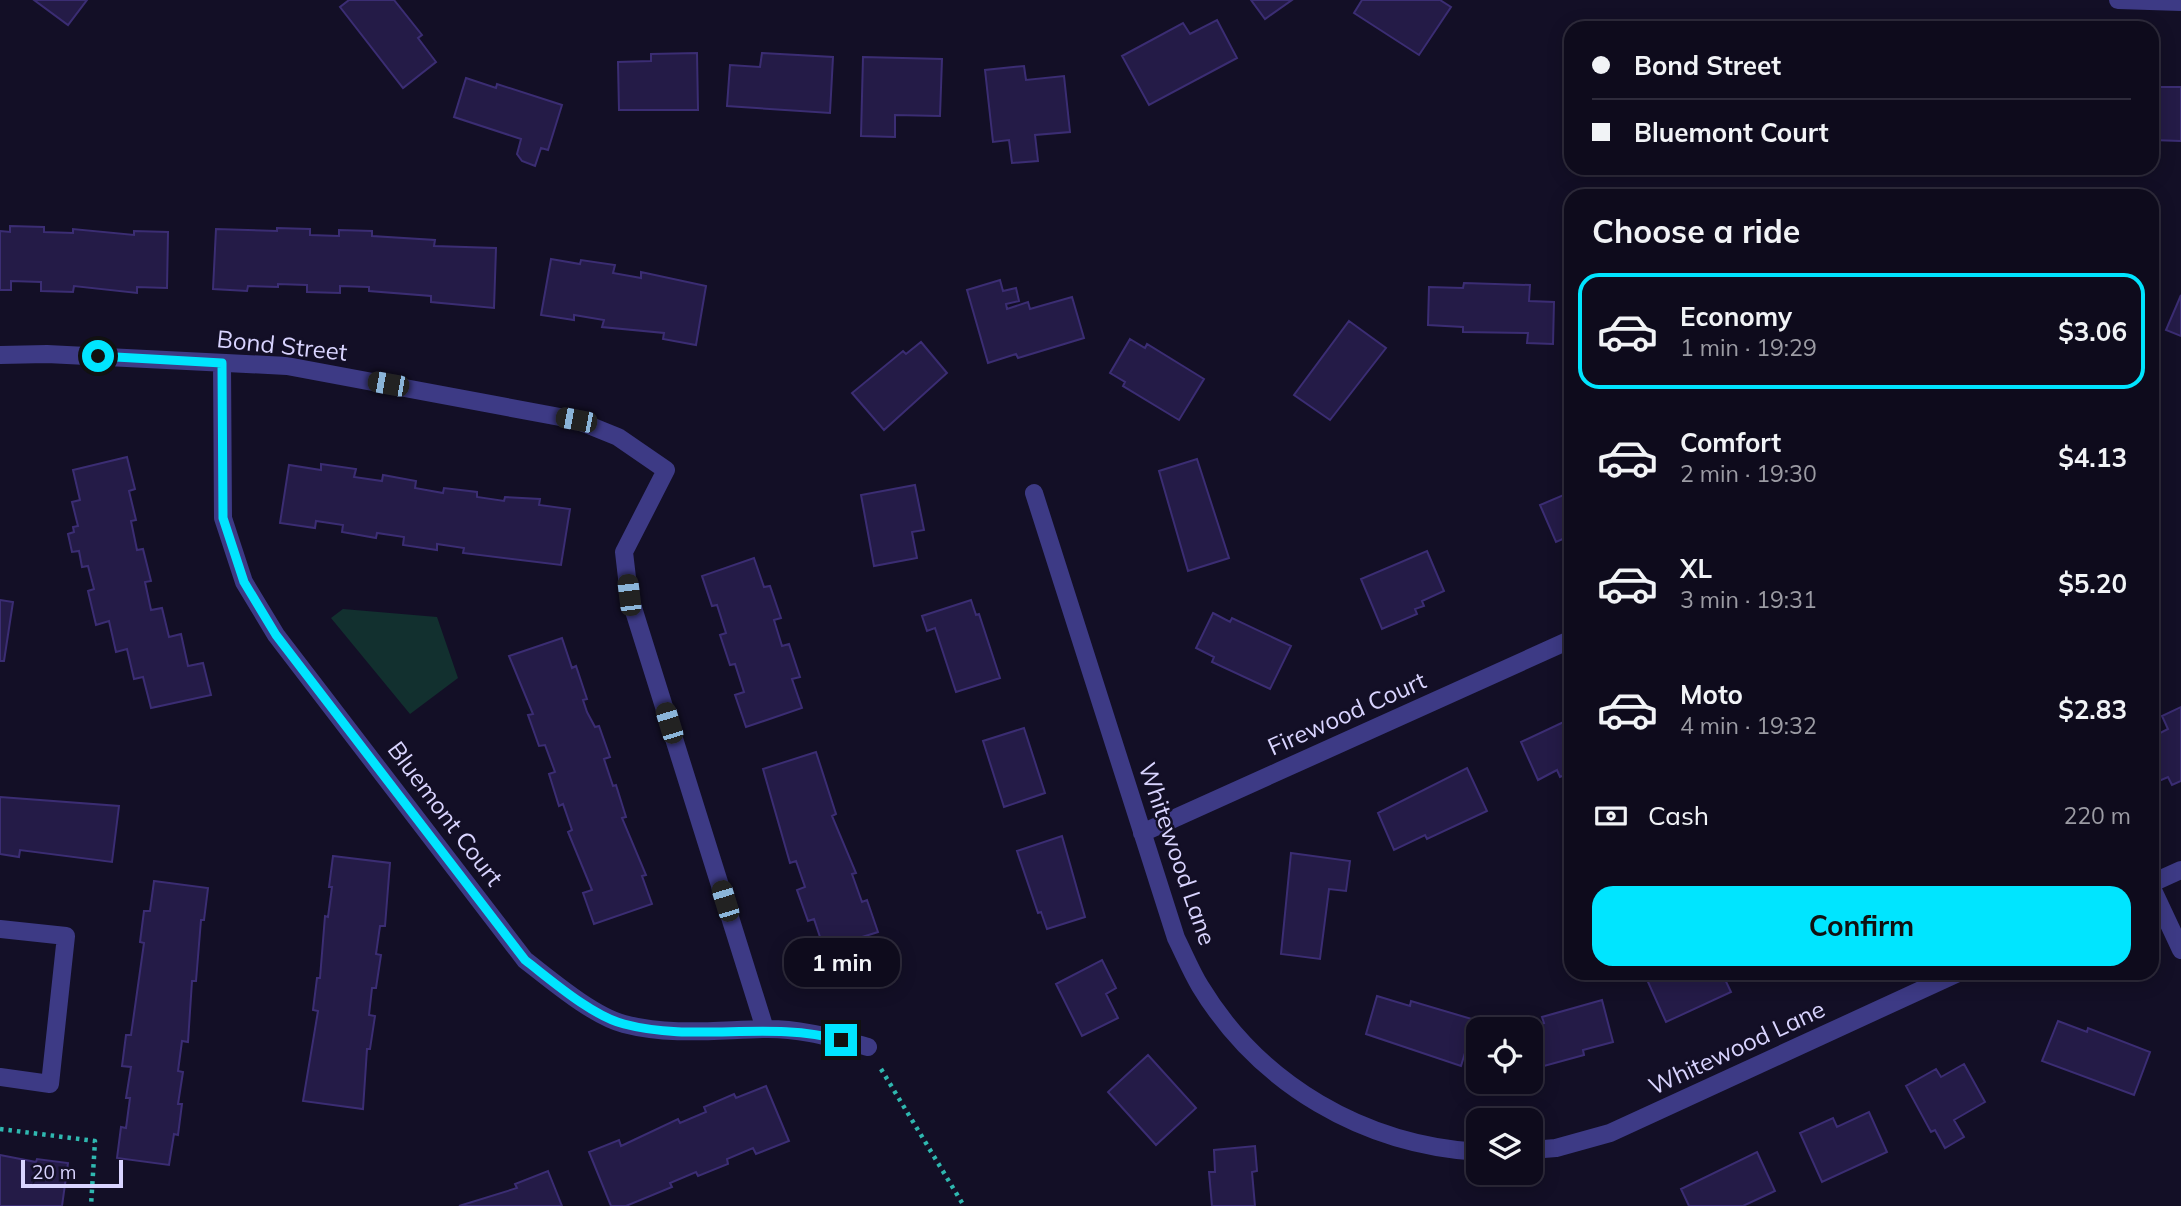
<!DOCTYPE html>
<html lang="en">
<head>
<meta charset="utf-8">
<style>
  body { margin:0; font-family:Mulish,sans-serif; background:#1c1929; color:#f1f3f6; height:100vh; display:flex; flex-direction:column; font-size:26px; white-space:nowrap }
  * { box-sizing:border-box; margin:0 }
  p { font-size:23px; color:#9b9ba3 }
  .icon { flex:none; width:38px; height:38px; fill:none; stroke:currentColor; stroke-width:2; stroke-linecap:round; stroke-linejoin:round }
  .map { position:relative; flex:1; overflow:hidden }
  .drawer { position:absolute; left:1564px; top:189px; width:595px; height:791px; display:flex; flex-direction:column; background:#0e0b1c; border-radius:21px; box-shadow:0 4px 18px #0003,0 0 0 2px #2e2b3b }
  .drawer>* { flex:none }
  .banner { position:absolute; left:1564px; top:21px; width:595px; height:154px; border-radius:21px; box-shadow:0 4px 18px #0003,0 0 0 2px #2e2b3b; display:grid; align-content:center; height:154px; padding:0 28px; background:#0e0b1c }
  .controls { position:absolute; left:1466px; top:1017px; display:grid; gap:14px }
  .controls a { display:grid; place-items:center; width:77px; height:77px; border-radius:14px; background:#0e0b1c; box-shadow:0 4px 18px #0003,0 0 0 2px #2e2b3b; font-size:35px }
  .scale { position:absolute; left:21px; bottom:18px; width:102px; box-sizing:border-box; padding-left:7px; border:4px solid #d9d4ff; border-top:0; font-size:19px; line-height:24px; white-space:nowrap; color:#d9d4ff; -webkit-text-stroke:5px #130f26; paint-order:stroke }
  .end { position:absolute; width:32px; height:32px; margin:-16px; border:9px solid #00e5ff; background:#111; box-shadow:0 0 0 4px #111 }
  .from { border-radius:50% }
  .bubble { position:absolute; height:49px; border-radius:21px; background:#0e0b1c; box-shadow:0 4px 18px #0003,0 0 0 2px #2e2b3b; font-size:23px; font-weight:700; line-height:49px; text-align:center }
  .car { position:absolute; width:21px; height:42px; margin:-21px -10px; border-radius:9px; box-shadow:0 0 5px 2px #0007; background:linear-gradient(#222 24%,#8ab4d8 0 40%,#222 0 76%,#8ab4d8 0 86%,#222 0) }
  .banner b { display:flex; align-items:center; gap:24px; height:66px; font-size:26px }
  .banner b+b { border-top:2px solid #2e2b3b }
  .banner i { width:18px; height:18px; background:#f1f3f6 }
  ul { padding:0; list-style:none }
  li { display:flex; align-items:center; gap:21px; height:116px; margin:0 14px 10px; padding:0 14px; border:4px solid transparent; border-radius:21px }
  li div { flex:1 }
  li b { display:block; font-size:26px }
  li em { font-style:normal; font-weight:700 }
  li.selected { border-color:#00e5ff }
  li>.icon { width:63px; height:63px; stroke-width:1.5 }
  h2 { padding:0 28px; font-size:32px; line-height:84px }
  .pay { display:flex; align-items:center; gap:18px; height:77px; padding:0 28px; font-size:26px }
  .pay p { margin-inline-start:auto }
  .button { display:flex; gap:14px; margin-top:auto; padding:14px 28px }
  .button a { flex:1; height:80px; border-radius:21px; background:#00e5ff; color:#111; font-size:28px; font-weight:700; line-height:80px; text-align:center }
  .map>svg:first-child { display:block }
</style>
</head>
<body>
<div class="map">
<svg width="2181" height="1206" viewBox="0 0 2181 1206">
  <rect width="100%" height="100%" fill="#130f26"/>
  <!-- green -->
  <path fill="#12302f" d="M343,609L437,617L458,678L410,714L331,618Z"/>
  <!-- building -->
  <path fill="#241b47" stroke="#3b2d73" stroke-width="2" d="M34,0H87L68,25Z
    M349,0H394L422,35L418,38L436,62L403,88L340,7Z
    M1251,0H1292L1265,19Z
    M1362,0H1440L1451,7L1419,55L1354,13Z
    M1217,20L1237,58L1149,105L1122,56L1183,23L1190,34Z
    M697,53L698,110H619L618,62L651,61V54Z
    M762,53L833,57L830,113L727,106L730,65L760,67Z
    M863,57L942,59L940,116L895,115V137L861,136Z
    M1024,66L1026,80L1064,76L1070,132L1035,135L1038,161L1012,163L1009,140L993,142L985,70Z
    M466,78L496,88L497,84L562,105L548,150L541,148L535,166L522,161L517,154L521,139L454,117Z
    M2152,87H2181V141L2152,140Z
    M1812,168H1846V172H1812Z
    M10,226L44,227V232L73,233V229L134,235V231L168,232L167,288L137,287V293L74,286L73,292L41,291V282L11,281V290H0V231L10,232Z
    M277,228L310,229V235L339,236V230L372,231V236L435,240L434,246L496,248L494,308L431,302V296L369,291V287L340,286V293L307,292V285L278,284V287L248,286L247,291L213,289L216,229L277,231Z
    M551,259L580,264L581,260L615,265L613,273L641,278V272L706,286L696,345L663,339L664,333L602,327L604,320L574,315V320L541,315Z
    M1000,280L1003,291L1016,288L1019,301L1006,304L1007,309L1028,302L1030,309L1072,297L1084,338L1018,358L1016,354L988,363L967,290Z
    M1464,283L1530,285L1529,301L1554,302L1553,344L1527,343L1528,333L1463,332V327L1428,325L1429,287L1463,288Z
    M2181,295V336L2166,330Z
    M1349,321L1386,348L1330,420L1294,395Z
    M1130,339L1145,348L1147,344L1204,379L1179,420L1123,386L1125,382L1110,373Z
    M921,342L947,373L884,430L852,393L903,351L906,354Z
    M127,457L135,489L129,491L136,520L131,521L137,550L143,549L151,581L145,582L151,610L162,608L169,637L181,634L188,666L203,663L211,695L151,708L143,677L134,679L127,649L116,652L109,621L96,625L88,591L94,589L88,566L82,567L79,551L72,552L68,534L74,532L73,527L78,526L72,502L80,500L73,470Z
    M1197,459L1229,558L1188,571L1159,471Z
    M321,464L356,469L354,477L382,481L383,475L416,481L415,488L443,493L444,488L477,492V497L504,501L505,497L540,499L539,505L570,509L561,565L463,553L464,548L437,544V550L403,545L404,537L377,533L376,538L342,532L343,525L316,521L315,528L280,523L289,465L321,470Z
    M915,485L924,530L912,532L917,558L874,566L861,495Z
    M1572,485V535L1556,542L1540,505L1571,492L1569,486Z
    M1427,551L1444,591L1422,601L1424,606L1415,609L1417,614L1382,629L1361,579Z
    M754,558L764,587L770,586L781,618L774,620L782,646L789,644L800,677L792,679L802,708L746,727L735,695L744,692L735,664L730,665L720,635L726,633L717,605L712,606L702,576Z
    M0,600L13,602L4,661H0Z
    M971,600L976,615L979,614L1000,678L956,692L935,628L927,631L922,616Z
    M1213,613L1230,622L1232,618L1291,646L1270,689L1212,662L1214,657L1196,648Z
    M562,638L572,668L576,666L587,699L583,700L587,712L595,727L599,726L610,757L604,759L613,786L616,785L626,817L622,818L646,875L642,876L652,904L594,924L583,893L592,890L568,832L572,830L563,804L559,806L549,774L555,772L545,745L539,746L528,715L533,714L509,656Z
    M2181,707V781L2172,785L2168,777L2152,784V737L2168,729L2162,716Z
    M1568,720L1572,723V772L1560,777L1557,770L1538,780L1521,742Z
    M1024,728L1045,793L1004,807L983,741Z
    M816,752L836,814L832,816L856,873L852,874L862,902L867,900L878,932L824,949L814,919L808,921L797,890L805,887L796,861L790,863L763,769Z
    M1467,768L1487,811L1427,839L1425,835L1394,850L1378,813Z
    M0,797L119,806L112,862L20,850L19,857L0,854Z
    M1062,836L1085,917L1047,929L1041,912L1038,913L1017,851Z
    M1291,853L1350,861L1346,891L1329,889L1320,959L1281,954Z
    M333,856L390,863L385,926H380L376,954L381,955L376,988H372L369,1015L375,1016L370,1049H367L363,1109L303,1101L318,1011L313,1010L317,978H320L325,916L328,917L332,887H329Z
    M154,881L208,888L204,920H201L196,981H192L188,1042L182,1041L178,1071L183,1072L178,1104H182L178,1135L174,1134L169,1165L117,1158L121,1127L126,1128L130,1098H126L131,1067L122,1066L126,1035H131L144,943L140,942L144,911H150Z
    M1102,960L1116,988L1106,994L1118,1018L1082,1036L1056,984Z
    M1644,973H1722L1731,992L1666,1022Z
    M1377,996L1410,1006L1411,1001L1475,1020L1461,1066L1366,1034Z
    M1602,1000L1613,1042L1583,1050L1584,1055L1533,1069L1531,1029H1523L1544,1023L1542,1017Z
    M2058,1021L2087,1032L2088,1028L2150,1052L2134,1095L2042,1061Z
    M1148,1055L1196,1108L1156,1145L1108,1092Z
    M1964,1064L1985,1102L1954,1120L1964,1137L1945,1148L1935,1130L1931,1132L1906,1086L1936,1069L1941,1077Z
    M766,1086L789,1141L756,1154L753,1148L727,1159L728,1164L698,1176L696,1172L670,1183L672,1187L626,1206H611L589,1152L619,1140L621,1146L678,1119L680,1123L706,1112L704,1107L734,1094L736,1098Z
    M1869,1112L1887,1152L1822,1182L1800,1133L1833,1118L1837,1127Z
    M1255,1146L1257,1171L1252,1172L1255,1206H1212L1209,1172H1215L1214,1150Z
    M1757,1152L1775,1191L1743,1206H1689L1681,1189Z
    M0,1155L36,1162L37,1159L68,1163L62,1206H0Z
    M548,1171L562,1206H459L517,1188L515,1184Z"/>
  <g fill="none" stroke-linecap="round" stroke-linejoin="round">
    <!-- path -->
    <path stroke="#2fb8b0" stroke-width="4.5" stroke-dasharray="3.5 5" stroke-linecap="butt" d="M881,1069L964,1206
      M0,1129L95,1141L91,1206"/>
    <!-- minor -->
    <path stroke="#3d3a85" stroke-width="18" d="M2118,0L2181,2
      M0,355L47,354L287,366L576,420L618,437L666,470L624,552L629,595L765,1029
      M222,363L223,518L244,582L276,635L525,960C551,980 593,1016 624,1024C670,1036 716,1030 763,1029C799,1028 833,1038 868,1047
      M1034,493L1176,938C1184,954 1191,971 1200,986C1260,1085 1364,1145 1479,1152
      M1142,833L1572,639
      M2152,883L2181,870
      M2152,888L2181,950
      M0,929L66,936L50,1084L0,1077
      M1531,1150L1556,1148L1610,1133L1958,973"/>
  </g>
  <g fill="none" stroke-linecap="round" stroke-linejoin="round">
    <!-- route -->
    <path stroke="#00e5ff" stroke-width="9" d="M98,356L222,363L223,518L244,582L276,635L525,960C551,980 592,1016 624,1024C695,1043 769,1020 841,1040"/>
  </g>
  <g text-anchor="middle" stroke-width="5" stroke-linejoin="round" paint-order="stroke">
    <!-- street labels -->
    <g font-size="24" fill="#d9d4ff" stroke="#130f26">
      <text transform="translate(282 346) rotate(6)" y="8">Bond Street</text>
      <text transform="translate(1347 714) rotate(-24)" y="8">Firewood Court</text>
      <text transform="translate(445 814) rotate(53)" y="8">Bluemont Court</text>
      <text transform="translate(1177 854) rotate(71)" y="8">Whitewood Lane</text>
      <text transform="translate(1737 1048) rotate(-25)" y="8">Whitewood Lane</text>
    </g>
  </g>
</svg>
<div class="controls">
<a><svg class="icon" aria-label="locate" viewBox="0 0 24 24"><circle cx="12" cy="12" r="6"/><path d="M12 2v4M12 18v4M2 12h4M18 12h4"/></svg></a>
<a><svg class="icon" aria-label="layers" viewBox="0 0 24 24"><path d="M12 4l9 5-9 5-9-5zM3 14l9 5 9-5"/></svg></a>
</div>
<div class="scale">20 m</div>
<i class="end from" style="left:98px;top:356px"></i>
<i class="end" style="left:841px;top:1040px"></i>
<div class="bubble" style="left:784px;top:938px;width:116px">1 min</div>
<i class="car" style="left:388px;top:384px;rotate:280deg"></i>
<i class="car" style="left:576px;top:420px;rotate:281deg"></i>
<i class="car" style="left:629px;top:595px;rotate:353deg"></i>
<i class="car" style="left:669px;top:723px;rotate:343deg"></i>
<i class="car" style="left:725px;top:901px;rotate:343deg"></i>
<div class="banner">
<b><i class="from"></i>Bond Street</b>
<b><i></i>Bluemont Court</b>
</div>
<section class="drawer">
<h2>Choose a ride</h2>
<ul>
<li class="selected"><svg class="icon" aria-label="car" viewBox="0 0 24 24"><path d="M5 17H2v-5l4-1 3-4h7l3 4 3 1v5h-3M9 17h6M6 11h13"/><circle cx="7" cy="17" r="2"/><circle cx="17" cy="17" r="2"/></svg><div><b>Economy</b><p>1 min · 19:29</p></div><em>$3.06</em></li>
<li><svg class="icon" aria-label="car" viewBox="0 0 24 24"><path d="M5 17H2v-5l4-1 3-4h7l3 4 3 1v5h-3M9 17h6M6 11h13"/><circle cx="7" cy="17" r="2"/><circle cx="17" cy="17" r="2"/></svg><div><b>Comfort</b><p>2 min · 19:30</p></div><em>$4.13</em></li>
<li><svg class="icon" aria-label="car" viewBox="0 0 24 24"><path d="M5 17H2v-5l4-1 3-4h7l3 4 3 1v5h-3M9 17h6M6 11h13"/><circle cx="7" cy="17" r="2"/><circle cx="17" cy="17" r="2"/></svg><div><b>XL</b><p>3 min · 19:31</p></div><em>$5.20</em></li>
<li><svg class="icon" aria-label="car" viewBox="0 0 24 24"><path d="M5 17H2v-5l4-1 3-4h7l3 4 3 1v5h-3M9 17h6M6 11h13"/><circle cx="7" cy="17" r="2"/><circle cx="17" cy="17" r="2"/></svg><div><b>Moto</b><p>4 min · 19:32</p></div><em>$2.83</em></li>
</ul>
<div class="pay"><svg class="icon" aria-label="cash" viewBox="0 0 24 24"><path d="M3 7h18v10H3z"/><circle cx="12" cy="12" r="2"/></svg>Cash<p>220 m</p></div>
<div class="button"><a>Confirm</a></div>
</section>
</div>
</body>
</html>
